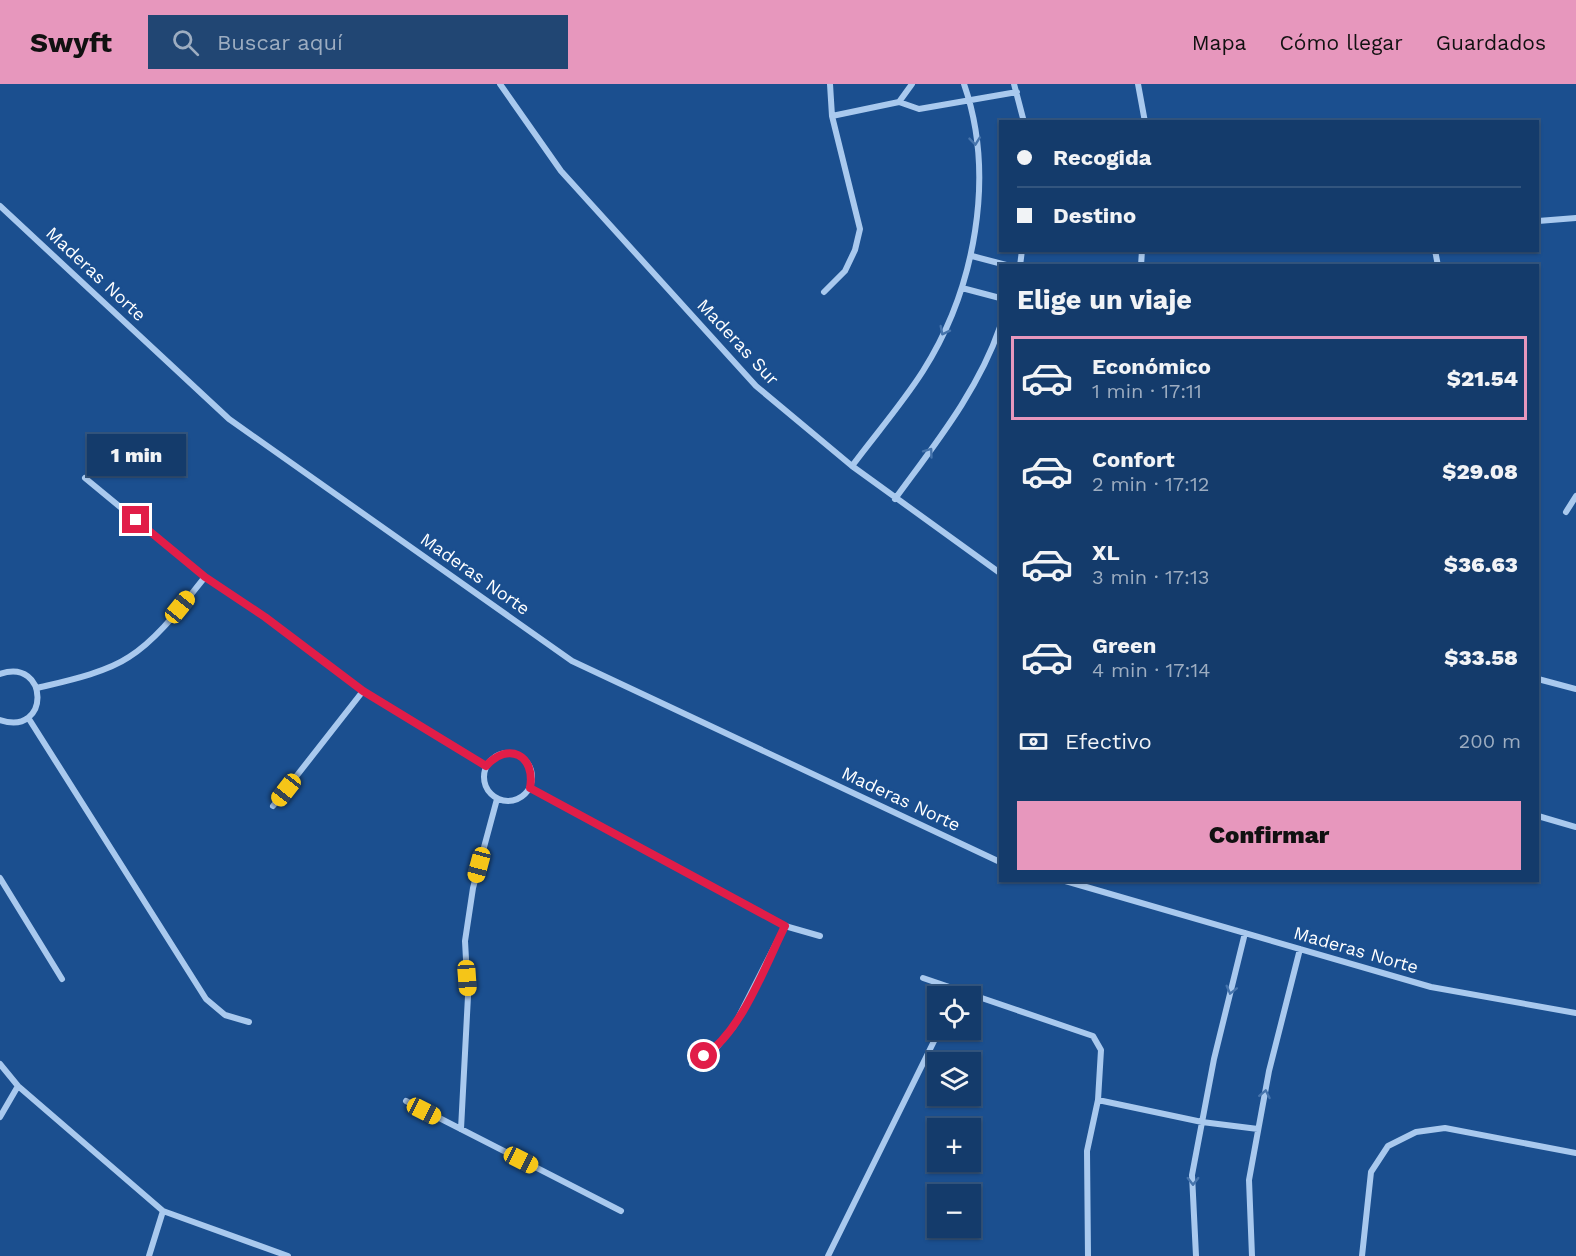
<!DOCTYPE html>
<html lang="es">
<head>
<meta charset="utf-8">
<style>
  body { margin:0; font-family:"Work Sans",sans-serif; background:#214673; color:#f1f3f6; height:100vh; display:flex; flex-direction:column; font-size:22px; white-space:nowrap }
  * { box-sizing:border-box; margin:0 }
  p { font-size:20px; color:#9dadc1 }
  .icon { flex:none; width:33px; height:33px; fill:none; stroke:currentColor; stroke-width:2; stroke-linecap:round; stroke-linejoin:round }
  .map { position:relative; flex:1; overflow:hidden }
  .side { position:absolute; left:999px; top:180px; width:540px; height:618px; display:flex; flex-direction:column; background:#143b6b; border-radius:0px; box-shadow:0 2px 4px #0004,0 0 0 2px #33557e }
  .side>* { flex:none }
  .top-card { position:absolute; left:999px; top:36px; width:540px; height:132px; border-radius:0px; box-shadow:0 2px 4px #0004,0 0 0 2px #33557e; display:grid; align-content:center; height:132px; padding:0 18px; background:#143b6b }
  .buttons { position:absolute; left:927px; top:902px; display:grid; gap:12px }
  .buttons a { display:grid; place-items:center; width:54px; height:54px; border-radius:0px; background:#143b6b; box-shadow:0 2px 4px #0004,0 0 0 2px #33557e; font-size:30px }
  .end { position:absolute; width:27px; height:27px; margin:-14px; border:8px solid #e11d48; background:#fff; box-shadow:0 0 0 3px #fff }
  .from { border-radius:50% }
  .bubble { position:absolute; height:42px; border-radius:0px; background:#143b6b; box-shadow:0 2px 4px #0004,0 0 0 2px #33557e; font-size:20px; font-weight:800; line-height:42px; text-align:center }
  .car { position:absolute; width:18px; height:36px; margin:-18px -9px; border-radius:8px; box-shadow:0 0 4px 2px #0007; background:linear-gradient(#f5c518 24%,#345 0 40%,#f5c518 0 76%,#345 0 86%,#f5c518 0) }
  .top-card b { display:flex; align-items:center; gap:21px; height:57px; font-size:22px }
  .top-card b+b { border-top:2px solid #33557e }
  .top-card i { width:15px; height:15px; background:#f1f3f6 }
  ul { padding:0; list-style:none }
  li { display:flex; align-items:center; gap:18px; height:84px; margin:0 12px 9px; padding:0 6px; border:3px solid transparent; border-radius:0px }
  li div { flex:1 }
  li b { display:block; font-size:22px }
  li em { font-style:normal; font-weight:800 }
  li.current { border-color:#e797bd }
  li>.icon { width:54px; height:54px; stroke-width:1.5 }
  h2 { padding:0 18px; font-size:27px; line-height:72px }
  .pay { display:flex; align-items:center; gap:15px; height:66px; padding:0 18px; font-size:22px }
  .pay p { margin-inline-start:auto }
  .primary-button { display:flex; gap:12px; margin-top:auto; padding:12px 18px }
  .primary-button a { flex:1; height:69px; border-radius:0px; background:#e797bd; color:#111; font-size:24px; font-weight:800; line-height:69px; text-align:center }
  header { display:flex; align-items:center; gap:36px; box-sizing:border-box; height:84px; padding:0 30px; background:#e797bd; color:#111 }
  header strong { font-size:28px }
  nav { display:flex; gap:33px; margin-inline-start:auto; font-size:21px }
  .search { width:420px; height:54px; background:#214673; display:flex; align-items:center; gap:15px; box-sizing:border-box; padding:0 21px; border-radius:0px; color:#9dadc1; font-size:22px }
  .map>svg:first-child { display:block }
</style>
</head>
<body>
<header>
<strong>Swyft</strong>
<div class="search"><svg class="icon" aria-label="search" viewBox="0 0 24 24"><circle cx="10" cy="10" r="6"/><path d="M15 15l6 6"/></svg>Buscar aquí</div>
<nav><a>Mapa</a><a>Cómo llegar</a><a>Guardados</a></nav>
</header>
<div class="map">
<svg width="1576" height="1172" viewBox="0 0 1576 1172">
  <rect width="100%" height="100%" fill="#1b4f8f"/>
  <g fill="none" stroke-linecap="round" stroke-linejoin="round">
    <!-- street -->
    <path stroke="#a9c9ee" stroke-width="6" d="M500,0L561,87L756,302L852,382L1000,489
      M1014,0L1024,38
      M1138,0L1145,38
      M899,18L912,0
      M832,32L899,18L919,25L1017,8
      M0,122L229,335L572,577L1000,778
      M1538,137L1576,134
      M1435,166L1438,182
      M972,172L1010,182
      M1020,182L1022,166
      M1141,182L1142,166
      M962,204L1000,214
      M824,208L845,187L855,166L860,145L832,32L830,0
      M852,382C875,351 902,320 923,287C975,205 996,92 964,0
      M85,394L205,493L265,533L363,607L486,682
      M895,415C935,360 978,307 1000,243
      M1566,428L1576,412
      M0,590C49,573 51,653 0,636
      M1538,595L1576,605
      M37,604C66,597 105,589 129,573C159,554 183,520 205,493
      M29,635L206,915L225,931L249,938
      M484 693a24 24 0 1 1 48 0a24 24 0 1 1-48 0Z
      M530,704L785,842L820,852
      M273,722L363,607
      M1538,732L1576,743
      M0,794L62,895
      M1062,796L1431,903L1576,929
      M923,894L1093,952L1101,966L1098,1016
      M0,980L18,1002L163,1127L288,1172
      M692,980L716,964L734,942L785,842
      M406,1017L621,1127
      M0,1033L18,1002
      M461,1045L468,912L465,857L473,804L497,715
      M149,1172L163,1127
      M828,1172L940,945
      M1088,1172L1087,1067L1098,1016L1202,1038L1258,1045
      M1196,1172L1192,1091L1214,975L1245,849
      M1252,1172L1249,1096L1269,987L1300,865
      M1362,1172L1371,1088L1388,1062L1416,1048L1445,1044L1576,1069"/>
  </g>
  <!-- one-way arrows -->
  <defs><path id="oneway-chevron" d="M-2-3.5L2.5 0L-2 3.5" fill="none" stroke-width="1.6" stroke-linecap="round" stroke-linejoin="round" transform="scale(1.5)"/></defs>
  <g stroke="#4674ac">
    <use href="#oneway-chevron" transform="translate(975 57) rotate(84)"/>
    <use href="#oneway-chevron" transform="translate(944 247) rotate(117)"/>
    <use href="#oneway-chevron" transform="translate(929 368) rotate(-54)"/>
    <use href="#oneway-chevron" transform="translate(1231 906) rotate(104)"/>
    <use href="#oneway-chevron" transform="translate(1265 1010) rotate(-79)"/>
    <use href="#oneway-chevron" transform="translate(1193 1097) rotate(90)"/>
  </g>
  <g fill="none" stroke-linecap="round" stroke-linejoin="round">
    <!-- route -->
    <path stroke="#e11d48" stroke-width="8" d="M136,436L205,493L265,533L363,607L486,682C508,657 536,671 530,704L785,842C765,882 742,947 704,972"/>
  </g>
  <g text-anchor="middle" stroke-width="4.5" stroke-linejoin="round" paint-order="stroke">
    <!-- street labels -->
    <g font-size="18" fill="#fff" stroke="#1b4f8f">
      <text transform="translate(96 190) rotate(43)" y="6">Maderas Norte</text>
      <text transform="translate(738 258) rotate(47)" y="6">Maderas Sur</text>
      <text transform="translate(475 490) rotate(35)" y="6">Maderas Norte</text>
      <text transform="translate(901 715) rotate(25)" y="6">Maderas Norte</text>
      <text transform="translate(1356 866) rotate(16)" y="6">Maderas Norte</text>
    </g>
  </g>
</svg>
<div class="buttons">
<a><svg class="icon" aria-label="locate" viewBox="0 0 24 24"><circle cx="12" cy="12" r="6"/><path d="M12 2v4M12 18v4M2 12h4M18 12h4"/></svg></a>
<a><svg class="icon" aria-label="layers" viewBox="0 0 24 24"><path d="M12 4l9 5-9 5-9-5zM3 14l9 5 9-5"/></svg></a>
<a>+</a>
<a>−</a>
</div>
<i class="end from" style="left:704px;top:972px"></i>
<i class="end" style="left:136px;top:436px"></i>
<div class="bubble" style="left:87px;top:350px;width:99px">1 min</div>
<i class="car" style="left:180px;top:523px;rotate:39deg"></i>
<i class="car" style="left:286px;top:706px;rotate:218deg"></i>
<i class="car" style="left:479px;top:781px;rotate:195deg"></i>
<i class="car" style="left:467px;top:894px;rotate:176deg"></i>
<i class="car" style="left:424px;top:1027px;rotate:117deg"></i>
<i class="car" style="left:521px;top:1076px;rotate:117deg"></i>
<div class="top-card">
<b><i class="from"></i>Recogida</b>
<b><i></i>Destino</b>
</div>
<section class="side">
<h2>Elige un viaje</h2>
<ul>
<li class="current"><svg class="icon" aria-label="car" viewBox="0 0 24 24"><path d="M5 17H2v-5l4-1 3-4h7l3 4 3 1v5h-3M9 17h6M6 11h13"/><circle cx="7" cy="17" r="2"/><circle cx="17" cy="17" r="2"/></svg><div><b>Económico</b><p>1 min · 17:11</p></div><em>$21.54</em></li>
<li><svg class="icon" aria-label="car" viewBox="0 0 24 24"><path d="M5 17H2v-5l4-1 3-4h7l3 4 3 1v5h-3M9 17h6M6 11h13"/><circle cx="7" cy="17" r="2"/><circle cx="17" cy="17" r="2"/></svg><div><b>Confort</b><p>2 min · 17:12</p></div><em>$29.08</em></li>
<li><svg class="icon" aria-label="car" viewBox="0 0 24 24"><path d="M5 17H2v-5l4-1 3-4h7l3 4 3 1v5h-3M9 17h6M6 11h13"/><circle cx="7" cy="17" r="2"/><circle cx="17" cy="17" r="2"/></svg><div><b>XL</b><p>3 min · 17:13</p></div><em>$36.63</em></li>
<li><svg class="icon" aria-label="car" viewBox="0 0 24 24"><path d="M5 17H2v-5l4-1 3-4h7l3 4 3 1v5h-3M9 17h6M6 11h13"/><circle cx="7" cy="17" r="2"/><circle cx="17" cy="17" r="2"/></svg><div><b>Green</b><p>4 min · 17:14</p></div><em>$33.58</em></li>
</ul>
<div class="pay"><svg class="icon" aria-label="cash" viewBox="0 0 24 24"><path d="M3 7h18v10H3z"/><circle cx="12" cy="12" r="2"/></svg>Efectivo<p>200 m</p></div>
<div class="primary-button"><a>Confirmar</a></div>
</section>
</div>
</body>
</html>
